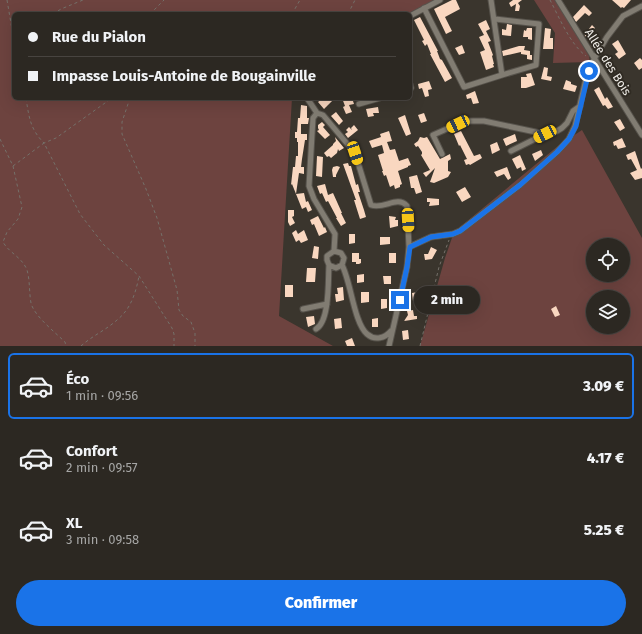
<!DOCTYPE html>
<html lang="fr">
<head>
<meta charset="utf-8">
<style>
  body { margin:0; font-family:"Fira Sans",sans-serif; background:#38342f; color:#f1f3f6; height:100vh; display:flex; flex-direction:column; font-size:15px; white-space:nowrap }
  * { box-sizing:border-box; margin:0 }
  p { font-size:13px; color:#a6a6a5 }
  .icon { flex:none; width:22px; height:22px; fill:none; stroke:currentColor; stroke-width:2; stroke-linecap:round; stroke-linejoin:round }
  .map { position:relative; height:346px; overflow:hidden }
  .drawer { display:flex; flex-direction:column; background:#2c2822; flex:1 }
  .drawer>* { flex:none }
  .guide { position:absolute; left:12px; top:12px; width:400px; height:88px; border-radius:6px; box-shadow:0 4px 16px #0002,0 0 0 1px #484440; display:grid; align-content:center; height:88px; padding:0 16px; background:#2c2822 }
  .fabs { position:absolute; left:586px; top:238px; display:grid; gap:8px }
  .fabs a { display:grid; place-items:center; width:44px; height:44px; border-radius:50%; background:#2c2822; box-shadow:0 4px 16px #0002,0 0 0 1px #484440; font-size:20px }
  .end { position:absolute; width:18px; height:18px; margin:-9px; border:5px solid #1a73e8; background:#fff; box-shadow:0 0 0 2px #fff }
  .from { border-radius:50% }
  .bubble { position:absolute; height:28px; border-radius:14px; background:#2c2822; box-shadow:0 4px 16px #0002,0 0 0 1px #484440; font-size:13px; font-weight:800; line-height:28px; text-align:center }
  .car { position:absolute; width:12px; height:24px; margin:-12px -6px; border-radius:5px; box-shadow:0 0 3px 1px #0007; background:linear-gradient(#f5c518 24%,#345 0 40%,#f5c518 0 76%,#345 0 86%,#f5c518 0) }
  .guide b { display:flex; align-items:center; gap:14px; height:38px; font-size:15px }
  .guide b+b { border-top:1px solid #484440 }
  .guide i { width:10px; height:10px; background:#f1f3f6 }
  ul { padding:7px 0 0; list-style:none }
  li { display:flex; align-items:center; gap:12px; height:66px; margin:0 8px 6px; padding:0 8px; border:2px solid transparent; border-radius:6px }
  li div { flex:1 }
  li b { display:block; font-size:15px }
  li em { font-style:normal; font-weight:800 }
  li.current { border-color:#1a73e8 }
  li>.icon { width:36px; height:36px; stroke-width:1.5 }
  .cta { display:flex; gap:8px; margin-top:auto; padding:8px 16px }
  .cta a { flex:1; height:46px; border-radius:24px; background:#1a73e8; color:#fff; font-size:16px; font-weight:800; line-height:46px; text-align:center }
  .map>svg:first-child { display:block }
</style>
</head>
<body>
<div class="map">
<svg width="642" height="346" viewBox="0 0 642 346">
  <rect width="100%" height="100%" fill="#3a352d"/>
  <!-- green -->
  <path fill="#6d433f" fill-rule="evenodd" d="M0,0H436L407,14H14V98H292L279,316L333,346H0Z
    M534,0H556L589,56L590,62L553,63L555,33Z
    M582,130L642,238V346H420L445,258L454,232L558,146ZM593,245H623V275H593ZM593,297H623V327H593Z"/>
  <!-- building -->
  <path fill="#f9d7c0" d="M452,0H456L460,9L445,17L452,31L446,34L434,9Z
    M513,0H522L518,3L520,6L519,11H515L516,4L511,7L509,3Z
    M612,0H631L624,8L622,7L621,8Z
    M584,5L592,13L589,16L585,13L576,22L573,17Z
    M420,17L438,51H437L440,59L442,60L452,78L445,82L430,54H431L427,44L425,46L422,41L424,40L414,20Z
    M486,20L490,29L486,31L491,41L488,42L493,55L492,56L494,64H493L494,67L486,70L480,52L485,50L479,37L484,35L478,24Z
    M507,24L512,25L511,36L502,35V29L506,30Z
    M592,25L595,28L588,37L592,40L593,49L583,32L585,34Z
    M527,28H532V40L528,39V37H523L524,30L526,31Z
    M545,28L551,29L550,38H553V49H543Z
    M618,40L626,54L619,59L615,54L618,52L612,44Z
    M462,45L465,53L459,55L455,48Z
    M519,46H525L524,50L530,51V55H532V60L527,59V55L521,54V52L503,56L502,51Z
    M640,58L642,60V68L639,70L634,63Z
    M544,67L548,68L547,76L552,77L551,81L541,79Z
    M531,73L535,85L526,88H521V77H527L526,74Z
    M566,80L571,82V84L577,86L575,92L563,89Z
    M429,81L432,89L428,90L429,96L425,97L422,88L419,89L418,84Z
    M599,87L605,99L607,97L613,107L608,109L605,105L603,106L594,90Z
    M475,91L479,103L473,104L471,98L467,99L466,95Z
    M323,98H335L324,109L318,102Z
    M342,98H352L354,104L349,105L352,112L346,114L343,107L345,106Z
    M301,105L307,106V118H309L308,124H301V134H307V140H305L302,159L301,167H304V174L299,173L296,194L304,193L306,202L308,201L312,210L308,212L306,207L302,209L292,184L291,185L293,167H295L296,156H298V142H297V138H295V132H297L298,118H300Z
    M378,107L379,113H373L374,116L368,117L366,109Z
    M336,112L343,121L339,125L331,116Z
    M424,113L427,121L421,123L418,115Z
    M405,115L411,134L406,136L398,118Z
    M620,119L625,128L620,131L614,122Z
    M322,122L325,125L323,127L330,135L325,139L317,131L319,130L318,128V125Z
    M354,125L358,130L348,138L345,134L348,132L346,130L349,127L352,130L351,128Z
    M389,131L392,141L387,142L390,150L395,149L399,161L408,158L411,165L408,166V167L398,171L402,184L400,185V187L395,189L394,185L390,187L386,175L384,176L382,171H383L378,155L384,153L382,145L372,148L369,141L381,137L380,134Z
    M461,131L474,156L480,154L482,158L470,165L469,164L466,165L464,160L467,159L460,145L459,146L454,134Z
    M515,134L517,141L506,146L503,139Z
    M335,137L344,148L339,151L338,149L337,153L331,158L329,156L327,157L324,153L333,145V144L336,141Z
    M420,137L424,138L427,137L440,159L450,154L451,159L448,161V171L451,172L448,177L434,183L430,182L435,168L426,177L423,173L430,170L421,155L422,154V152L418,146L416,147L414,144L418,141Z
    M622,138L626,147L618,149L616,145L614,146L613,142Z
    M497,142L500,150L492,154L490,145Z
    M541,150L543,155L535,161L532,154Z
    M635,151L641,169L642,168V178L635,180L630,173L637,170L631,159L628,160L626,155Z
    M520,155L526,169L522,171L521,167L517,169L512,159Z
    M317,156L323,157L322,177L316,176Z
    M348,163L349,166H351L356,185L358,184L360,192H358L364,210L366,217L360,219L354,200H356L343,164Z
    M337,166L340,167L336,175V177H333L332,170L333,167Z
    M507,167L511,178L508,180L504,174L497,177L494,172Z
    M417,175L422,192L416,194L414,188H411L409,177Z
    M325,184L328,195L333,193L342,213H341L346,223L341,226L336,218H337L328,201L326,202L322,193L320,194L317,186Z
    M465,187L471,197L462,202L456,192Z
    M427,198L439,199V205L429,206L430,202H427Z
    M288,210H294V216L292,217L295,223L290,226L288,222Z
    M318,216L324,228L325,227L327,232L319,236L314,224L312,225L310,220Z
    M389,216L396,217L395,220H398V226L390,228Z
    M296,230L298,234L304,230L308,240L301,243L299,240L296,242L292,233Z
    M349,234H355V243L349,244Z
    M380,237H390V244L380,245Z
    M314,246L319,247L318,259L312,258Z
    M431,247L437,250L432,259L425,260L424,254H428Z
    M352,253H359V259H361V263L359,264H356V262H352Z
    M389,253H396V263H389Z
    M307,268H316L315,282H306Z
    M364,274V282L357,283V275Z
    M383,276H391V284H384Z
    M285,285H293V297H285Z
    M343,287L344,300L336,302L335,294H338L337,288Z
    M361,292H369V302L361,303Z
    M418,292L419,301H413L412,293Z
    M381,299H387V308L381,309Z
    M556,306L560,315L555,317L551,309Z
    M413,310L414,316H417V319L404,321L408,315L407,311Z
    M314,316L315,324L308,327L306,317Z
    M341,318L342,328L335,329L334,319Z
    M378,318V327H372V319Z
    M408,330L409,339L403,340L402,331Z
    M352,338L355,346H347L345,341Z"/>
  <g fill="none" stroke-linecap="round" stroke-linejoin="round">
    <!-- minor casing -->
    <g stroke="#57534c" stroke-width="7">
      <path id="minor" d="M558,0L642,135
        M424,8L464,87L502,75L491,0
        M410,16L440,0
        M495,19L539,24L536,65L502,75
        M410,84L411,88L410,89
        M307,98L317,113L323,115L355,153L371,205C384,210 397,195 407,206L409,247
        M359,104L380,98
        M317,113L313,118L309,186L314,199L335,234L334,251
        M511,151L545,134
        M442,154L433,135L458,124L470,121H484L545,134L557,131L562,128L567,123L573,111L580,106
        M342,265C351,282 354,323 367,334C375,341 385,338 391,331
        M303,309L327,304
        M316,329C330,321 328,280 329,265L327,260V256L334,251L341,253L344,258L342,265L336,268L329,265
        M389,346L407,267L409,247L431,237L453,234L460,231L520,185L557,152L569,139L575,126L585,83L594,59L607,37L623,16L642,6"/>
    </g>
    <!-- path -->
    <path stroke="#75716a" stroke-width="1" stroke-dasharray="3 3" stroke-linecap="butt" d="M7,0L14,41
      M550,0C559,17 570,44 586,56
      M53,14L61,9L83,0
      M150,14L164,0
      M292,14L300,0
      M348,14L355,0
      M26,98C29,117 30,129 44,143L56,138L112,98
      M130,98L122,122V134L146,189L157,218L177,290L179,310L183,316L191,322L195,333V346
      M0,139L13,166L44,143L80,214L104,245L139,276L172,328L174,334V346
      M13,166L22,207L18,219L7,232L3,242C9,253 22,257 27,270C30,280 29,292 31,303C34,316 56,333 65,342L66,346
      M81,346C92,336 106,330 117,320C131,309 136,292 139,276
      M420,346L439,267L449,240"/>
    <!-- minor -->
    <use href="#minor" stroke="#817c72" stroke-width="5"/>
  </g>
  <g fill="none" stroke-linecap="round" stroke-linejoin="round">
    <!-- route -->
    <path stroke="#1a73e8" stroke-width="5" d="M400,300L407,267L410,247L431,237L453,234L460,231L520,185L557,152L569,139L576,126L589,71"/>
  </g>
  <g text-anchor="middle" stroke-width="4" stroke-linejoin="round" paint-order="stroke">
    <!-- street labels -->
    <g font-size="12" fill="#f0ede8" stroke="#302b23">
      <text transform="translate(608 62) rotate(58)" y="4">Allée des Bois</text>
    </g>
  </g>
</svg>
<div class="fabs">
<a><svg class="icon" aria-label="locate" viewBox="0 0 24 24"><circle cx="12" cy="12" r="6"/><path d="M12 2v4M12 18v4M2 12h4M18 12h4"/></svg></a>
<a><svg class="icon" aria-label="layers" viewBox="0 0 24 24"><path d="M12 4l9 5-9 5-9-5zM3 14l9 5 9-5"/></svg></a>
</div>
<i class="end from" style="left:589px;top:71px"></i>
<i class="end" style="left:400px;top:300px"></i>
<div class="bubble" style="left:414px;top:286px;width:66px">2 min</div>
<i class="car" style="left:458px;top:124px;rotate:245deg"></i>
<i class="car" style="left:545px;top:134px;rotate:243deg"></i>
<i class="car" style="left:355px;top:153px;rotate:162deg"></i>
<i class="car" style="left:408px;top:220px;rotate:177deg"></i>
<div class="guide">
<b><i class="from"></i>Rue du Pialon</b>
<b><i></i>Impasse Louis-Antoine de Bougainville</b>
</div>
</div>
<section class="drawer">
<ul>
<li class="current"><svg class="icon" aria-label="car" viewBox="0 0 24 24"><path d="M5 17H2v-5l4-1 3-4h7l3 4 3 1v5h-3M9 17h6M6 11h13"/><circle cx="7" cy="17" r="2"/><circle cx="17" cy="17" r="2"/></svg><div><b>Éco</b><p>1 min · 09:56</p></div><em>3.09 €</em></li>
<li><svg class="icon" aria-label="car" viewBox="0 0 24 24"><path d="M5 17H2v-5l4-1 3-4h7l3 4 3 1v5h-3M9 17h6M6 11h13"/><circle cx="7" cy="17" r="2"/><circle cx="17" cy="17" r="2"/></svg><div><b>Confort</b><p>2 min · 09:57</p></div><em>4.17 €</em></li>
<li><svg class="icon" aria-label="car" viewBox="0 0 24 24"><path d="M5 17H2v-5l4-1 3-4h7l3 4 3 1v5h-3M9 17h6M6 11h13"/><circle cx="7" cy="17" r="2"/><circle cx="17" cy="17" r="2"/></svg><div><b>XL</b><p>3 min · 09:58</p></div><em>5.25 €</em></li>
</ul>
<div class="cta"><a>Confirmer</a></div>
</section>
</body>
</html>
